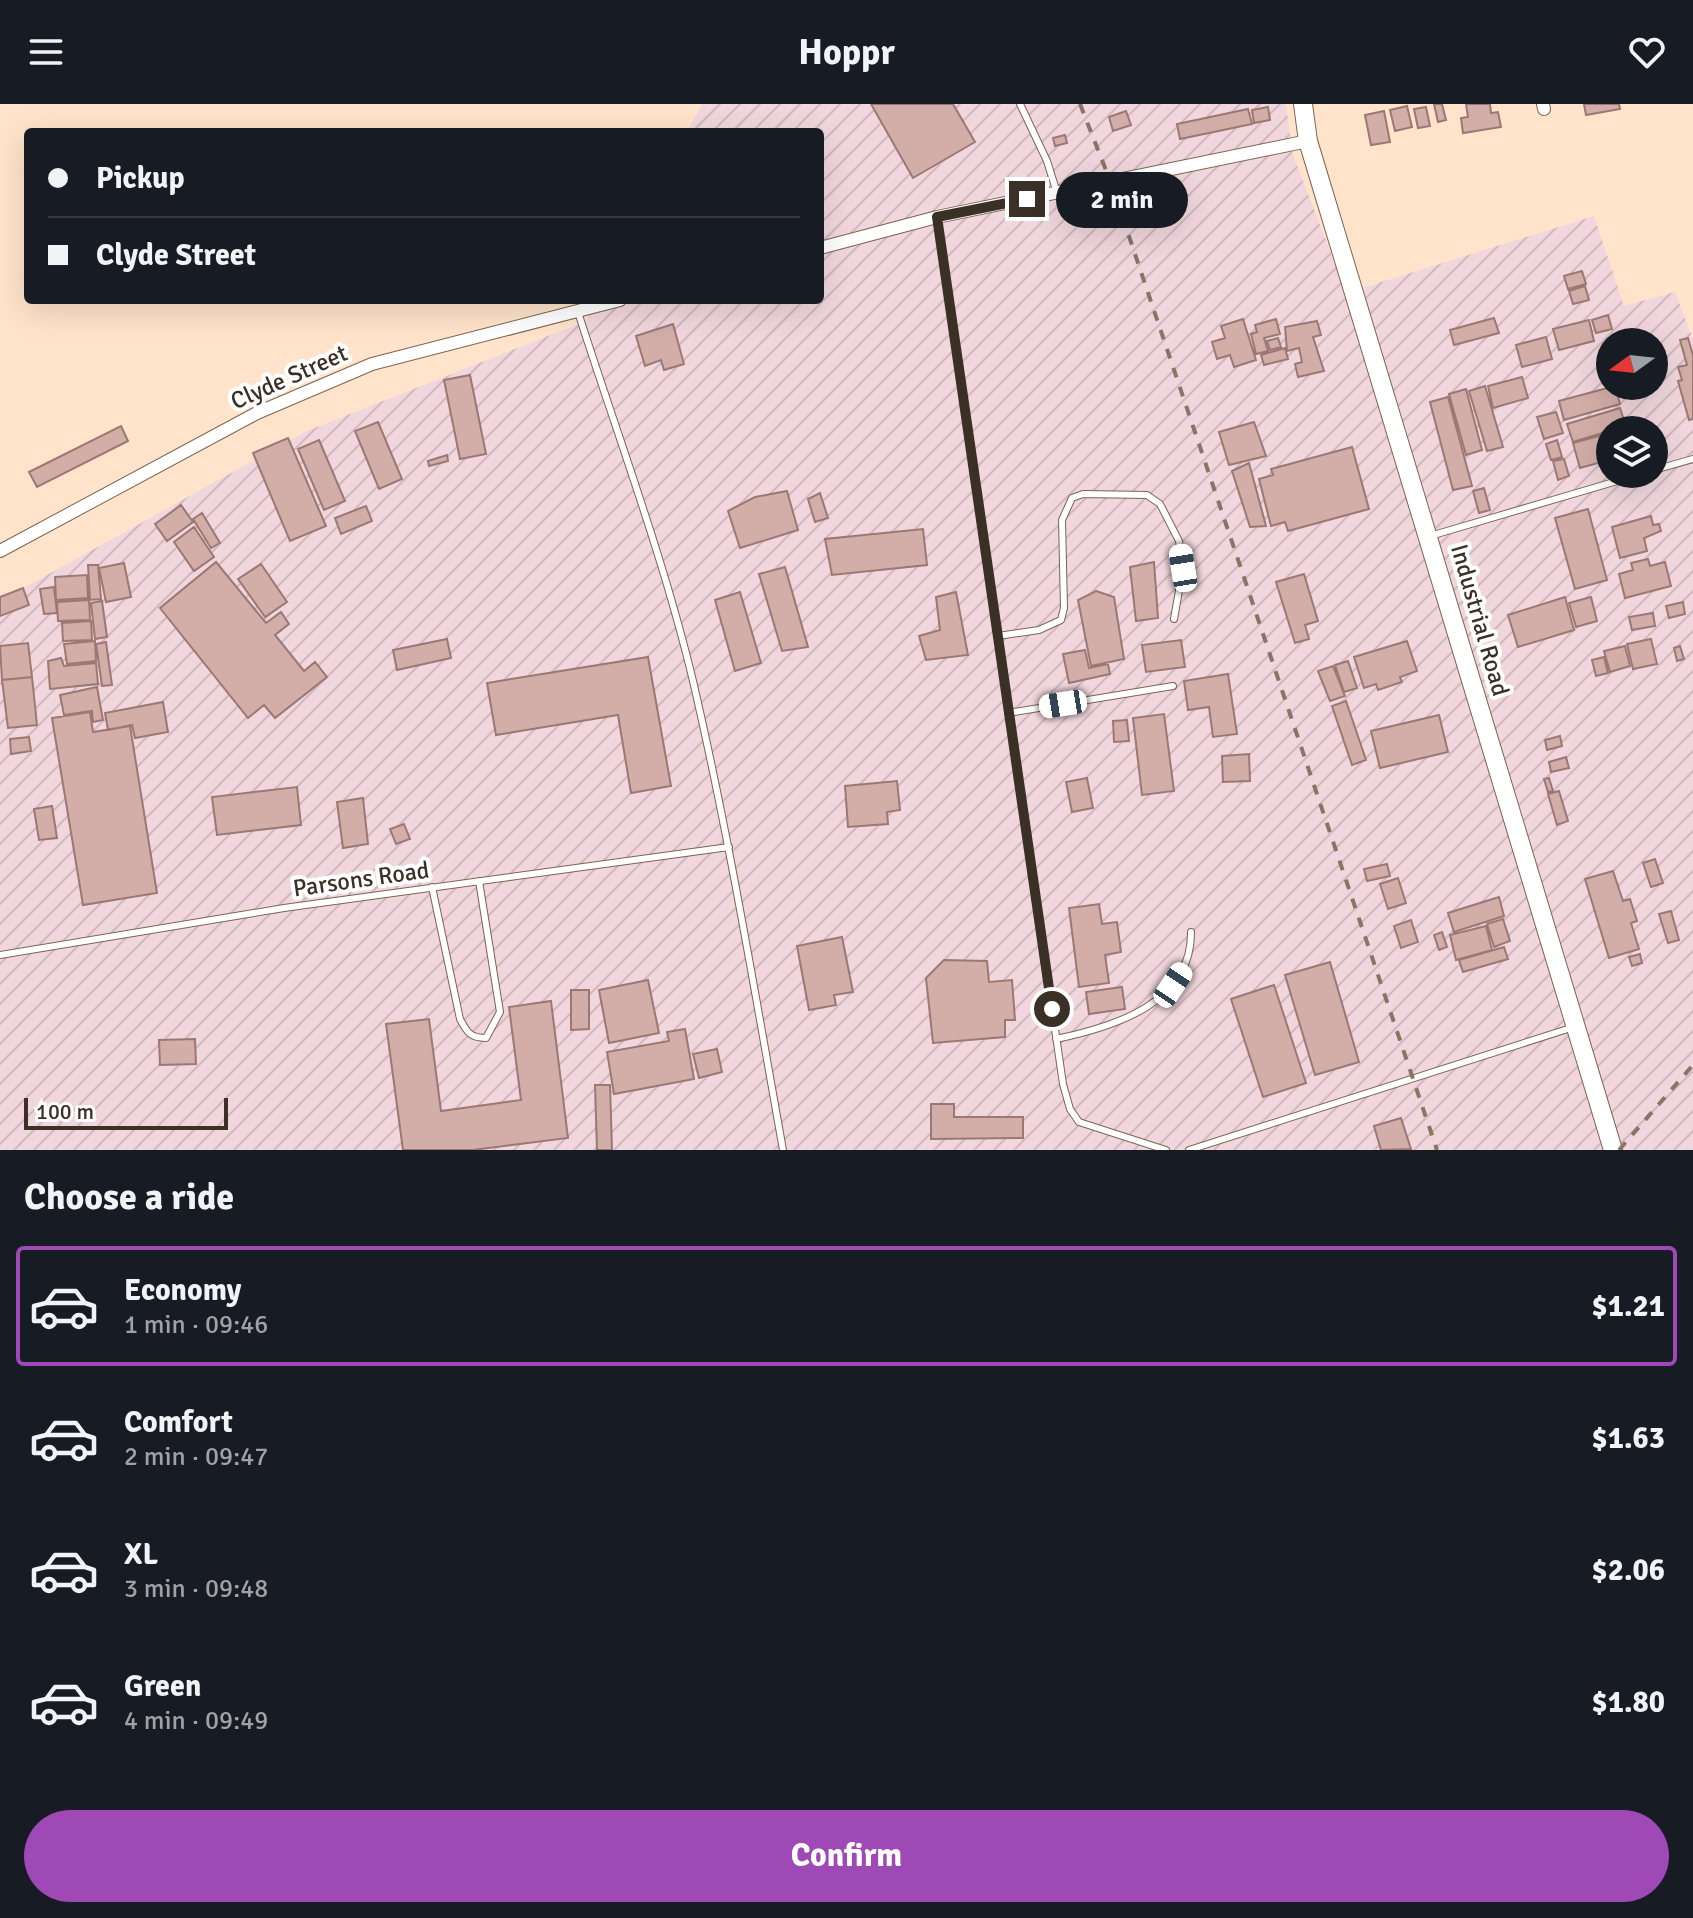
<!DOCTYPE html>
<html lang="en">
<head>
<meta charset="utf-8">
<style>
  body { margin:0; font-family:Signika,sans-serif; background:#242831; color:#f1f3f6; height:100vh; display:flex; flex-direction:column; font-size:30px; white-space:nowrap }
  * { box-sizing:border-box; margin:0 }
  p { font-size:26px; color:#9ea1a6 }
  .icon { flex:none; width:44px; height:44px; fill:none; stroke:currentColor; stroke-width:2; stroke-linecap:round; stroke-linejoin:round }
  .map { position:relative; height:1046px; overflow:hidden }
  .side { display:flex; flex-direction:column; background:#171b24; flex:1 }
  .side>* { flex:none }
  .top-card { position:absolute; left:24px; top:24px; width:800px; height:176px; border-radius:8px; box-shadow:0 8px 32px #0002; display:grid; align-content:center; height:176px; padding:0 24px; background:#171b24 }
  .needle { width:52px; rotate:255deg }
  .buttons { position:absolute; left:1596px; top:224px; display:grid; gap:16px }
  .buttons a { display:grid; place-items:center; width:72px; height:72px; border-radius:50%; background:#171b24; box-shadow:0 8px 32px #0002; font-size:40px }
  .scale { position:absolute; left:24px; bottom:20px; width:204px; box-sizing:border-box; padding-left:8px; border:4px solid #3b3026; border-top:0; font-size:22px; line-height:28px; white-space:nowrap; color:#3b3026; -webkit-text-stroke:6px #fff; paint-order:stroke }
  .end { position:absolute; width:36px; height:36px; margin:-18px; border:10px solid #3b3026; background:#fff; box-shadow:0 0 0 4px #fff }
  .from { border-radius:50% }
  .bubble { position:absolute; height:56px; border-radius:28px; background:#171b24; box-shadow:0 8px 32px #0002; font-size:26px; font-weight:700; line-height:56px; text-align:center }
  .car { position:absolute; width:24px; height:48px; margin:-24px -12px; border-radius:10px; box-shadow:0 0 6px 2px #0007; background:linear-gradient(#fff 24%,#345 0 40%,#fff 0 76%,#345 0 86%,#fff 0) }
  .top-card b { display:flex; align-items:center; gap:28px; height:76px; font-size:30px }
  .top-card b+b { border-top:2px solid #363941 }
  .top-card i { width:20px; height:20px; background:#f1f3f6 }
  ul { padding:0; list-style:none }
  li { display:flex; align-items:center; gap:24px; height:120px; margin:0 16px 12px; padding:0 8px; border:4px solid transparent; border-radius:8px }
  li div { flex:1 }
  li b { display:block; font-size:30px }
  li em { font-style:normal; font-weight:700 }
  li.current { border-color:#9e49b6 }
  li>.icon { width:72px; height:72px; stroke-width:1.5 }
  h2 { padding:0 24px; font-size:36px; line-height:96px }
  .primary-button { display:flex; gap:16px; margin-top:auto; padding:16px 24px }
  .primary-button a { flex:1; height:92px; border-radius:48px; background:#9e49b6; color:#fff; font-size:32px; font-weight:700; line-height:92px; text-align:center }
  header { display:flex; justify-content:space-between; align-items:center; height:104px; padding:0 24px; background:#171b24; font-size:36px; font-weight:700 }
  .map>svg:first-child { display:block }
</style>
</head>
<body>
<header><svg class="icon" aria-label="menu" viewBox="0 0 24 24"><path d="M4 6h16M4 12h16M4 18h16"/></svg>Hoppr<svg class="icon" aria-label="heart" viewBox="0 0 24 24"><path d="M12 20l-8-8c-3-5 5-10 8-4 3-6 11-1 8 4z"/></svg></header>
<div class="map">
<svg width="1693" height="1046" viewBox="0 0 1693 1046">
  <defs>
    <pattern id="industrial-furrows" width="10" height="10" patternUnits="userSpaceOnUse" patternTransform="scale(2)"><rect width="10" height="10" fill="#f1d7dd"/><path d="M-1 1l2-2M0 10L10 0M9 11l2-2" fill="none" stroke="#d0b9be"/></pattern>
  </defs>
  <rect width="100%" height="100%" fill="#ffe3ca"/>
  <!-- industrial -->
  <path fill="url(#industrial-furrows)" fill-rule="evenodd" d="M702,0H1286L1292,48L1346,189L1594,112L1624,202L1675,188L1693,235V1046H0V494L11,491L307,327L586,217L598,196H820V28H687ZM1610,238H1654V282H1610ZM1610,326H1654V370H1610Z"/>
  <!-- building -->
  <path fill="#d3ada8" stroke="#9c7874" stroke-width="2" d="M871,0H953L975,38L913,74Z
    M1434,0H1442L1446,16L1438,18Z
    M1466,0H1490L1491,9L1498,8L1501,23L1463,29L1461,14L1468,13Z
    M1584,0H1619L1620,5L1586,11Z
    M1407,2L1412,23L1395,27L1390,6Z
    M1268,3L1270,16L1254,19L1252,6Z
    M1426,3L1430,22L1418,24L1414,5Z
    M1248,5L1252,20L1180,35L1177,20Z
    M1126,7L1131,21L1113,27L1109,13Z
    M1384,7L1390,38L1371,41L1365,11Z
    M1065,31L1067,39L1055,42L1053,34Z
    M1582,167L1586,180L1568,185L1564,172Z
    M1585,182L1589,196L1573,200L1569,187Z
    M1608,211L1612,225L1596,229L1592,216Z
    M1494,214L1499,229L1454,241L1450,226Z
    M1243,215L1256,256L1234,263L1230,251L1217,255L1212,238L1225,234L1221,222Z
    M1276,215L1280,230L1264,234L1268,247L1256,250L1251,230L1257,228L1255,221Z
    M1589,216L1594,237L1559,246L1553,225Z
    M1317,217L1321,231L1313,233L1324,267L1298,273L1295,260L1302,258L1299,244L1287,247L1285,223Z
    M673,220L684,260L664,266L661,256L645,262L636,232Z
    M1546,233L1552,255L1522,263L1516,241Z
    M1278,234L1281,243L1270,246L1267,237Z
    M1688,234L1693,251V315L1689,316L1678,277L1682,276L1678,263L1687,261L1680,236Z
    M1285,244L1288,255L1264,261L1261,251Z
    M470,271L486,350L460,355L444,276Z
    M1522,273L1528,294L1493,304L1488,282Z
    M1485,282L1503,343L1487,347L1469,287Z
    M1615,282L1620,300L1564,316L1559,297Z
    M1466,285L1482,346L1466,351L1449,290Z
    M1448,293L1472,382L1453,386L1430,298Z
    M1620,304L1626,322L1573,338L1567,320Z
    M1556,308L1563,329L1544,335L1537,313Z
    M378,318L402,375L379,385L355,327Z
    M1254,318L1266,352L1229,361L1219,328Z
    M121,322L128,337L37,383L29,368Z
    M1610,329L1609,356L1580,364L1573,339Z
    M288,334L326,422L290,437L253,349Z
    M319,336L345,397L324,406L298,345Z
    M1557,336L1562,353L1551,356L1546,340Z
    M1352,343L1369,405L1288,427L1285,418L1271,422L1259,375L1273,371L1271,365Z
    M447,351L448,357L429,362L428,357Z
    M1564,355L1569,372L1558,376L1553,357Z
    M1249,359L1266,422L1250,423L1232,367Z
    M1484,384L1490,406L1479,409L1473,387Z
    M787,387L798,426L740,444L728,407L755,393Z
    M820,389L828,414L815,418L808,395Z
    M181,401L193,418L167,437L155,420Z
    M366,402L372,417L341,430L335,414Z
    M1588,405L1607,476L1575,485L1555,414Z
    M202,409L220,439L211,444L193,415Z
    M1651,412L1653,421L1659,420L1661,427L1644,434L1647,447L1620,454L1612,423Z
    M194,423L214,453L194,467L174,438Z
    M923,425L927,461L832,471L825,435Z
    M1648,455L1650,462L1665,458L1671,482L1625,494L1619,470L1633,466L1631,459Z
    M216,458L266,519L281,508L289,520L275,531L304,567L315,558L327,573L275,614L264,601L248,614L160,504Z
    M1154,458L1158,514L1136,517L1130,463Z
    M124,459L131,493L106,498L99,464Z
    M261,460L287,498L265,513L238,475Z
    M88,461H98L101,495L90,496Z
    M785,463L808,543L782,547L759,470Z
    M1304,470L1318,517L1305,521L1309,535L1295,539L1276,478Z
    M87,471L88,494L56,496L55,473Z
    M54,483L57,509L44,510L40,485Z
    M23,484L29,501L0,512V493Z
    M1096,487L1114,493L1124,555L1091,562L1078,496Z
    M740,488L761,559L735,567L715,496Z
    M956,488L968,551L926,556L919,532L940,526L936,493Z
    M1565,493L1574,526L1518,543L1508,511Z
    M1591,493L1597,517L1576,523L1569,499Z
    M89,496L90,516L58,517L57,498Z
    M102,497L107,533L95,535L91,499Z
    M1683,498L1685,510L1669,514L1666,502Z
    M1653,509L1655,522L1632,526L1629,513Z
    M91,517L92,536L63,537L62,519Z
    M447,535L451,554L397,566L393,546Z
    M1651,535L1657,560L1633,565L1627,540Z
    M1181,536L1185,563L1146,568L1142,541Z
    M95,537L96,557L67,560L64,540Z
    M1407,537L1417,567L1400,573L1402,578L1378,586L1376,580L1364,584L1354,553Z
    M106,538L112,581L102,582L96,540Z
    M28,539L32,573L2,576L0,542Z
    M1625,542L1630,562L1610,568L1604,547Z
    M1680,542L1684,555L1677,557L1674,544Z
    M1085,546L1089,564L1108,560L1110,570L1069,579L1063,550Z
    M648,553L671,682L631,689L618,611L496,631L487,579Z
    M1604,553L1608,569L1596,572L1592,556Z
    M61,554L64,562L96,559L98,580L50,585L48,557Z
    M1348,557L1357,584L1344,588L1335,561Z
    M1333,562L1345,592L1330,597L1318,567Z
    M1228,570L1237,630L1213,633L1209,603L1188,606L1184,577Z
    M32,573L37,621L8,624L2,576Z
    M97,583L103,616L93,618L92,607L64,611L60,591Z
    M1346,597L1366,656L1352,661L1332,602Z
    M163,598L168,628L135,634L132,621L108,626L105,609Z
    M90,608L93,628L130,622L157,789L83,801L52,614Z
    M1164,610L1174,687L1142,691L1133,614Z
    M1439,611L1448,648L1380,664L1371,627Z
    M1127,616L1129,637L1114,638L1113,617Z
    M1560,632L1562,642L1547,646L1545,636Z
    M29,633L31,647L11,650L10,635Z
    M1249,650L1250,677L1223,678L1222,652Z
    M1566,653L1569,664L1551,668L1549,658Z
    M1087,674L1093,704L1072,708L1066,678Z
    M1549,674L1553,687L1548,688L1544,675Z
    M897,677L900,706L887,708L888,720L848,723L845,682Z
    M297,683L301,721L217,731L212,693Z
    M1559,687L1568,717L1557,721L1548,690Z
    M363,694L368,740L343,744L337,698Z
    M52,702L57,734L39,736L34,705Z
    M404,720L410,735L396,740L390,725Z
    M1655,755L1663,779L1651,783L1643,759Z
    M1387,760L1390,772L1367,777L1364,765Z
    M1613,767L1623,797L1630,795L1637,817L1631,819L1639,845L1609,854L1585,775Z
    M1398,774L1406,799L1388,805L1380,780Z
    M1499,793L1504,812L1454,828L1448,809Z
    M1099,800L1102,820L1117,818L1121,848L1105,851L1109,879L1079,883L1069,804Z
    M1671,807L1679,836L1668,839L1659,810Z
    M1503,815L1510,837L1494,843L1487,820Z
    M1411,816L1418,838L1401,844L1394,822Z
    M1486,822L1492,846L1456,856L1450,831Z
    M1442,828L1447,843L1439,846L1434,831Z
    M842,833L853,888L834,891L836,901L809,906L797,842Z
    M1504,843L1508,855L1463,868L1459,856Z
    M1640,850L1642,859L1632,862L1629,853Z
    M944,856L987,857L989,878L1012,876L1015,916H1005V933L933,939L926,874Z
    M1330,858L1359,958L1315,971L1285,871Z
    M648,876L659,929L609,939L599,886Z
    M1274,881L1306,979L1263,993L1231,895Z
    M1122,883L1125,905L1089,910L1086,888Z
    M571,886H589V925L571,926Z
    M551,897L568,1034L473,1046H403L386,920L429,915L441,1007L521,996L509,903Z
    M685,925L694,975L614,990L607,948L669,937L667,928Z
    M195,935L196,960L160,961L159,936Z
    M717,945L722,968L699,974L693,950Z
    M595,981H610L612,1046H597Z
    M931,1000H954V1013H1023V1034L931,1035Z
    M1401,1014L1411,1045L1381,1046L1374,1022Z"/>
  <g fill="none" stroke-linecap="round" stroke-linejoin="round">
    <!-- lane casing -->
    <g stroke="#7c644e" stroke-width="8">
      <path id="lane" d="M1020,0L1047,57L1057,89
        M937,113L1063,980L1070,1005L1079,1018L1166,1046
        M578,208C617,330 663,452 693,577C729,732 755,889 783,1046
        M1654,366L1693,355
        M1430,432L1641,370
        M998,532L1039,526L1061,516L1064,504L1062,416L1072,394L1083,390L1147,391L1160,400L1179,437L1183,464L1174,515
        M1008,609L1173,582
        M432,783L460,915C467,928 470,934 486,934L500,908L479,777
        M0,851L284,804L729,743
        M1056,935C1114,923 1192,899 1191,828
        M1189,1046L1574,923"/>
    </g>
    <!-- street casing -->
    <g stroke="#7c644e" stroke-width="14">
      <path id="street" d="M1543,0L1544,5
        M820,144L937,113L1308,37
        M0,447L257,309L372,260L620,196"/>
    </g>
    <!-- secondary casing -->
    <g stroke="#7c644e" stroke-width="20">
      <path id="secondary" d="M1303,0L1308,37L1613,1046"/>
    </g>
    <!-- lane -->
    <use href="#lane" stroke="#fff" stroke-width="6"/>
    <!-- street -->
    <use href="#street" stroke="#fff" stroke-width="12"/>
    <!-- secondary -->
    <use href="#secondary" stroke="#fff" stroke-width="18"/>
    <!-- rail -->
    <path stroke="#877565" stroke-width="4" stroke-dasharray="10 10" stroke-linecap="butt" d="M1080,0L1111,79L1437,1046
      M1619,1046L1693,961"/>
  </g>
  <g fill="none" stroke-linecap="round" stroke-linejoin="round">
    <!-- route -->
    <path stroke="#3b3026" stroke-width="10" d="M1027,95L937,113L1052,905"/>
  </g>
  <g text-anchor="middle" stroke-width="8" stroke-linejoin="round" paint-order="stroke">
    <!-- street labels -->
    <g font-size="24" fill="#3b3026" stroke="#fff">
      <text transform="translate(289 273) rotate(-24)" y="8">Clyde Street</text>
      <text transform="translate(1480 516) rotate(74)" y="8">Industrial Road</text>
      <text transform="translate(361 775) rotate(-8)" y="8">Parsons Road</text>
    </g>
  </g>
</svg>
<div class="buttons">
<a><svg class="needle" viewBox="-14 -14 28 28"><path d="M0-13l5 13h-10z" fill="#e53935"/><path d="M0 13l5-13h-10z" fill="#9ea1a6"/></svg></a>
<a><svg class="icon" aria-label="layers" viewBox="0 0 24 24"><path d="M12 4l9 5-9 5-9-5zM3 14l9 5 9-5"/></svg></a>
</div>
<div class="scale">100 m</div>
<i class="end from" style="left:1052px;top:905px"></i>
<i class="end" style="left:1027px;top:95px"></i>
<div class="bubble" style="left:1056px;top:68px;width:132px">2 min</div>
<i class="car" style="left:1183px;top:464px;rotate:351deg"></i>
<i class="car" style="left:1063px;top:600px;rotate:261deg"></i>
<i class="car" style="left:1173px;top:881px;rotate:34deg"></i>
<div class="top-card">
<b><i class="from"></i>Pickup</b>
<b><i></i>Clyde Street</b>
</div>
</div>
<section class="side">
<h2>Choose a ride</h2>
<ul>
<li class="current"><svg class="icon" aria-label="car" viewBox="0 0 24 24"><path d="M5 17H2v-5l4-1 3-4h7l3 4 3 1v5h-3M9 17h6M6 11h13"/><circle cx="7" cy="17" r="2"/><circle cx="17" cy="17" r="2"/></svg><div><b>Economy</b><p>1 min · 09:46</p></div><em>$1.21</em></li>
<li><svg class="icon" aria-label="car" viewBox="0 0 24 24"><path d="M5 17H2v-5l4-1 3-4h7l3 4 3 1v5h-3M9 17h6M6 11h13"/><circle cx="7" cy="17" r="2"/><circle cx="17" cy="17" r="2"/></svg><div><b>Comfort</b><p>2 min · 09:47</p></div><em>$1.63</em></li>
<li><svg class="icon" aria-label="car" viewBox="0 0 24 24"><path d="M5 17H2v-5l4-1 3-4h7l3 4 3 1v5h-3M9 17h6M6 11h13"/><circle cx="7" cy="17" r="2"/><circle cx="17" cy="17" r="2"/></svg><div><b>XL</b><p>3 min · 09:48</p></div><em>$2.06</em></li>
<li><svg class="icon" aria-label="car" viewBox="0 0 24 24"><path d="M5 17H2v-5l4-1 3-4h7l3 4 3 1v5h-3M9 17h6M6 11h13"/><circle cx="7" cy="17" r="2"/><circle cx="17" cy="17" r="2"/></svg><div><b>Green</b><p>4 min · 09:49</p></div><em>$1.80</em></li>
</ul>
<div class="primary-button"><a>Confirm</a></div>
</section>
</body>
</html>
